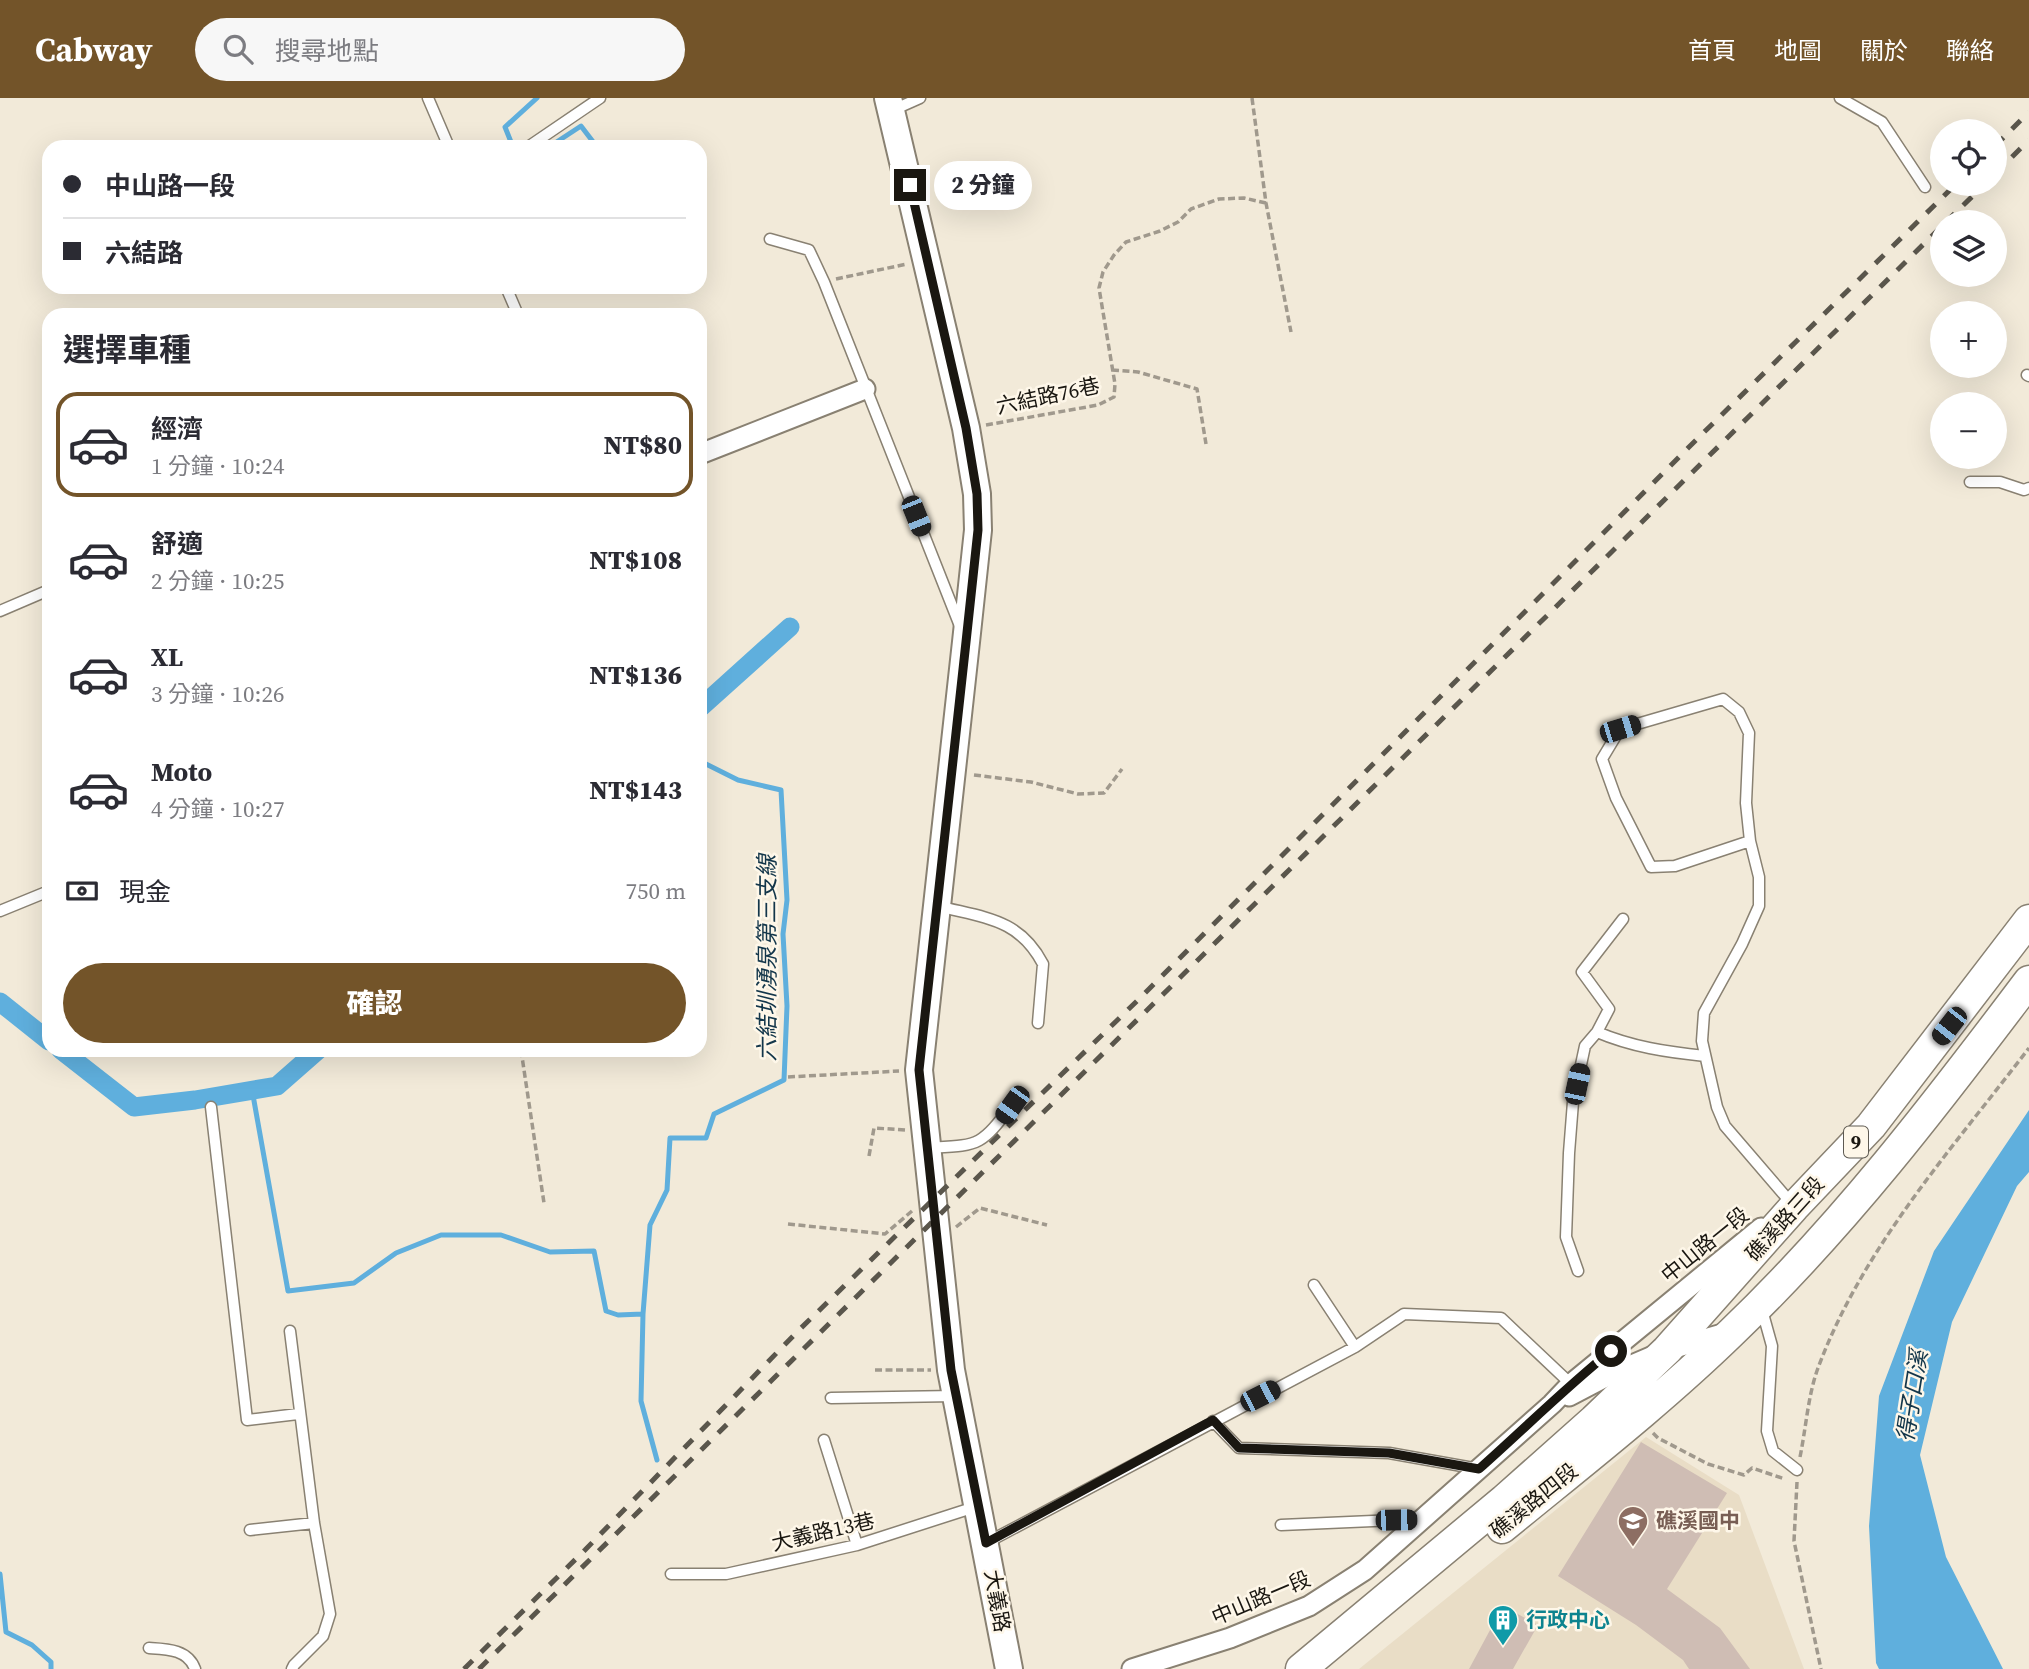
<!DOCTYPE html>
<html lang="zh-TW">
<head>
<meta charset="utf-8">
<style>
  body { margin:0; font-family:"Source Serif 4","Noto Sans TC",serif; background:#f7f7f7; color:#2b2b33; height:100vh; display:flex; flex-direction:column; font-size:26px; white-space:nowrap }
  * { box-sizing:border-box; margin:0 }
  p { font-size:23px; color:#7c7c81 }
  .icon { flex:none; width:38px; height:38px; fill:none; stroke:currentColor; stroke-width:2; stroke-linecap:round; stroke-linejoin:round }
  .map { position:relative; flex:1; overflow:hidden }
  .sheet { position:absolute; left:42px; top:210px; width:665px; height:749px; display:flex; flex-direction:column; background:#fff; border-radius:21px; box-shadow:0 7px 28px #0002 }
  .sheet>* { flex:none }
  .top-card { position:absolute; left:42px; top:42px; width:665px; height:154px; border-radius:21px; box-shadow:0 7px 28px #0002; display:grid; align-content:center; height:154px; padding:0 21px; background:#fff }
  .controls { position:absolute; left:1930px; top:21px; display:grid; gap:14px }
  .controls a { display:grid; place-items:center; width:77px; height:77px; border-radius:50%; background:#fff; box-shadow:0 7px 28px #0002; font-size:35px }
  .end { position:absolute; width:32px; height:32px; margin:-16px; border:9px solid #1a1711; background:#fff; box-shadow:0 0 0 4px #fff }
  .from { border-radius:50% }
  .bubble { position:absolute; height:49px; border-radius:24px; background:#fff; box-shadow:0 7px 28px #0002; font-size:23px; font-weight:800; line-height:49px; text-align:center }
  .car { position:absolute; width:21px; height:42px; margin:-21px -10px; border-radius:9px; box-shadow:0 0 5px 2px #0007; background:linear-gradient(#222 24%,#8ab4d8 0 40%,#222 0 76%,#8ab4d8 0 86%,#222 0) }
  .top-card b { display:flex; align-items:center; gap:24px; height:66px; font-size:26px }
  .top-card b+b { border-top:2px solid #e1e1e2 }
  .top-card i { width:18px; height:18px; background:#2b2b33 }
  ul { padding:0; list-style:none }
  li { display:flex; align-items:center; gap:21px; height:105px; margin:0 14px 10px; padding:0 7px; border:4px solid transparent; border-radius:21px }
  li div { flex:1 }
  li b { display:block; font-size:26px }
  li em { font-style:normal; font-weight:800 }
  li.selected { border-color:#735429 }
  li>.icon { width:63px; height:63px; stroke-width:1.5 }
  h2 { padding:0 21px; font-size:32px; line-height:84px }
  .pay { display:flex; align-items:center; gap:18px; height:77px; padding:0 21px; font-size:26px }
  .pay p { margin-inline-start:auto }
  .button { display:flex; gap:14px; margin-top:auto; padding:14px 21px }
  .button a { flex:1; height:80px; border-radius:42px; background:#735429; color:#fff; font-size:28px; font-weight:800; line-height:80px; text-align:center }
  header { display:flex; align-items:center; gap:42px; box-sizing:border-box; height:98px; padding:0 35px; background:#735429; color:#fff }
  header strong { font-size:33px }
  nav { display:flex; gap:38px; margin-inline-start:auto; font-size:24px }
  .search { width:490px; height:63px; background:#f7f7f7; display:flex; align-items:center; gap:18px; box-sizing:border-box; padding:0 24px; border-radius:38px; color:#7c7c81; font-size:26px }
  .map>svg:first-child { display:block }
</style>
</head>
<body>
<header>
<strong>Cabway</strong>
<div class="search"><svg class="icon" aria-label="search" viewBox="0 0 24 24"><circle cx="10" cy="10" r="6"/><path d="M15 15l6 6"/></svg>搜尋地點</div>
<nav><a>首頁</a><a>地圖</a><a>關於</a><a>聯絡</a></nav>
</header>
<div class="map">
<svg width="2029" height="1571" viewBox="0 0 2029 1571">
  <rect width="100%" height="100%" fill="#f2ead9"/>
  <!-- built -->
  <path fill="#e9ddc6" d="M1646,1339L1739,1397L1804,1571H1359Z"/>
  <!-- water -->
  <path fill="#5fafdd" d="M2029,1012V1074L2017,1088L1952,1224L1920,1357L1946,1459L2003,1571H1879L1876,1565L1869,1428L1879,1298L1934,1153Z"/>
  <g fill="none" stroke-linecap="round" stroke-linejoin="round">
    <!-- stream -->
    <path stroke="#5fafdd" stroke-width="5" d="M513,49L505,29L537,0
      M549,49L581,28L597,49
      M251,986L288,1193L354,1185L396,1155L441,1137H501L550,1154L594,1153L606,1213L618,1217L643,1216
      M657,1362L641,1303L643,1216L650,1127L667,1092L670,1040H706L714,1016L784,982L787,908L783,836L787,802L781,692L738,682L700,663
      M0,1476L6,1534L32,1547L51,1564V1571"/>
    <!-- canal -->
    <path stroke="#5fafdd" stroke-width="19" d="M700,610L790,529
      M0,904L49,943
      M61,952L134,1009L195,1002L277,988L318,952"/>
  </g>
  <!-- building -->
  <path fill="#cfbdb4" d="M1641,1344L1727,1395L1667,1491L1720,1530L1750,1571H1689L1683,1562L1636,1527L1558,1478Z
    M1503,1508L1538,1527L1513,1571H1469Z"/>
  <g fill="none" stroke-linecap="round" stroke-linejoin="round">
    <!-- lane casing -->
    <g stroke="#898172" stroke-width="13">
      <path id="lane" d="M428,0L449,49
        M1840,0L1882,24L1925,89
        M893,12L920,0
        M528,49L600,0
        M770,141L809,152L824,184L960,528
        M506,189L518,217
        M2027,277L2029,278
        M1970,384H2000L2024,392L2029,390
        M0,513L49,492
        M1750,743L1675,768L1651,769L1616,700L1602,661L1620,631L1723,601L1739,614L1749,635L1746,705L1750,743L1759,779V808L1742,846L1704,915L1702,943L1717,1009L1725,1028L1792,1106
        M938,808C984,820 1019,820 1043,866L1038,925
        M0,813L49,793
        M1623,821L1582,874L1609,911L1597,934C1632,949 1667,954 1705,958
        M211,1009L247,1322L298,1316
        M928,1050C980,1047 980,1049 1012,1007
        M1578,1173L1566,1139L1569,1055L1573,1004L1585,948L1597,934
        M1762,1212L1772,1248L1767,1333L1773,1353L1797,1372
        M290,1233L314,1425L330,1516L323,1538L294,1567L292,1571
        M1355,1249L1404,1216L1501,1220L1573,1288
        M831,1300L955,1298
        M1213,1323L1239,1350L1389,1355L1479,1371
        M824,1342L857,1447
        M1281,1427L1419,1421
        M250,1432L314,1425
        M986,1445L1355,1249L1314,1187
        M671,1476H726L857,1447L975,1409
        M149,1550C166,1551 188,1551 195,1571"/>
    </g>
    <!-- street casing -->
    <g stroke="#898172" stroke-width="23">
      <path id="street" d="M700,356L865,291
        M1569,1298L1611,1276L1667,1252L1726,1235
        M1132,1571L1230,1540L1309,1508L1365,1472L1552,1306L1571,1286L1761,1130"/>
    </g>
    <!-- secondary casing -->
    <g stroke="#898172" stroke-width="30">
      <path id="secondary" d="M888,0L966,330L977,396L978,432L966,544L919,972L951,1272L1009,1571"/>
    </g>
    <!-- primary casing -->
    <g stroke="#898172" stroke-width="33">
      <path id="primary" d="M1502,1430C1580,1366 1660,1304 1732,1234C1843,1128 1937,1005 2029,883
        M1301,1571L1504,1402L1594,1322L1667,1252L1794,1109L1871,1028L2029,822"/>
    </g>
    <!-- path -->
    <path stroke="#a0998d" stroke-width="3.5" stroke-dasharray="7 3.5" stroke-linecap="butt" d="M1252,0L1266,105L1291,234
      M836,181L907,166
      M1112,272L1138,274L1197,291L1206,346
      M986,327L1098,307L1114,299L1115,286L1099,190L1103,174L1114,157L1126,144L1160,133L1178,124L1191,111L1219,101L1244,100L1266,105
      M974,677L1031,684L1078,696L1104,695L1122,671
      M521,952L544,1105
      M788,979L899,973
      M869,1058L874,1030L906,1032
      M788,1126L885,1136L912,1113
      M956,1129L980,1110L1047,1127
      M875,1272H931
      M1653,1335L1658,1340L1708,1366L1744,1377L1752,1370L1785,1381
      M1800,1359C1806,1330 1808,1297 1818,1270C1863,1149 1952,1051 2029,950
      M1797,1384L1794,1443L1821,1571"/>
    <!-- lane -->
    <use href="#lane" stroke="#fff" stroke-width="10"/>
    <!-- street -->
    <use href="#street" stroke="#fff" stroke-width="19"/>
    <!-- secondary -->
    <use href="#secondary" stroke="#fff" stroke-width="26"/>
    <!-- primary -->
    <use href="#primary" stroke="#fff" stroke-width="30"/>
    <!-- rail -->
    <path stroke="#5a564c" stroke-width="5" stroke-dasharray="12 12" stroke-linecap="butt" d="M1995,48L2029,14
      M1995,76L2029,42
      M1946,124L1985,86
      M464,1571L585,1452L798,1233L1139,901L1688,350L1956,86
      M479,1571L1942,128"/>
  </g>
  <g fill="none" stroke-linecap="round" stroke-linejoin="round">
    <!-- route -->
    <path stroke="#1a1711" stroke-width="9" d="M910,87L966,330L977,396L978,432L966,544L919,972L951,1272L986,1445L1213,1322L1239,1350L1389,1355L1479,1371C1523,1332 1565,1290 1611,1253"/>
  </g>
  <!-- icons -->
  <defs>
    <g id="school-pin" transform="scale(1.575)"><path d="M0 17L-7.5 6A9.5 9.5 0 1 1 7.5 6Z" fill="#8d6e63" stroke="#fef7e9"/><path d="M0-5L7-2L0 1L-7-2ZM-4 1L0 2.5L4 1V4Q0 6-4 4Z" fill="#fff"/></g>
    <g id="building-pin" transform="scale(1.575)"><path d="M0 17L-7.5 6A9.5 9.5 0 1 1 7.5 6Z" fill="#0f9aa8" stroke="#fef7e9"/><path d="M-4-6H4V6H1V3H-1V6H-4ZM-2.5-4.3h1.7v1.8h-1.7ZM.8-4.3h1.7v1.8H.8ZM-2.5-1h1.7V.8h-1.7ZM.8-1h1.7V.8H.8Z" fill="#fff"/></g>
  </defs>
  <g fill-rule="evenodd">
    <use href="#school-pin" x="1633" y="1423"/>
    <use href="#building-pin" x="1503" y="1522"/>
  </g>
  <g text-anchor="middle" stroke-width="5" stroke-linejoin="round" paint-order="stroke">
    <!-- shield labels -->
    <rect fill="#fef7e9" stroke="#5e5a52" stroke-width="2" x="1844" y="1028.5" width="24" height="31" rx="5"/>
    <g font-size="19" font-weight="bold" fill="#1a1711">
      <text x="1856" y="1051">9</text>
    </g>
    <!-- street labels -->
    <g font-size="21" fill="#1a1711" stroke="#fef7e9">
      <text transform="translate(1048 298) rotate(-12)" y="7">六結路76巷</text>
      <text transform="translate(1785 1121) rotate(-48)" y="7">礁溪路三段</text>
      <text transform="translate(1705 1147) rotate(-39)" y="7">中山路一段</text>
      <text transform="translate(1534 1403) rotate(-39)" y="7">礁溪路四段</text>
      <text transform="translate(823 1434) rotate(-13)" y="7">大義路13巷</text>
      <text transform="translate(1261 1500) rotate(-23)" y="7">中山路一段</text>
      <text transform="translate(997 1503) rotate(80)" y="7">大義路</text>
    </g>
    <!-- education labels -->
    <g font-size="21" font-weight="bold" fill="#785e54" stroke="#fef7e9" text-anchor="start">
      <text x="1656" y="1430">礁溪國中</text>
    </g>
    <!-- culture labels -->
    <g font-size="21" font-weight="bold" fill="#0d838f" stroke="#fef7e9" text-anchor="start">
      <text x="1526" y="1529">行政中心</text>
    </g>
    <!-- water labels -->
    <g font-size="23" font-style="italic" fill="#13364a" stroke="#fef7e9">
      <text transform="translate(767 860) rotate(-90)" y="8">六結圳湧泉第三支線</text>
      <text transform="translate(1912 1298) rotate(-81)" y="8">得子口溪</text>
    </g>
  </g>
</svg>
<div class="controls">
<a><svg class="icon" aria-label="locate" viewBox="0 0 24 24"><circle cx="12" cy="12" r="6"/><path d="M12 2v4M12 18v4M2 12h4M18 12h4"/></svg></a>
<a><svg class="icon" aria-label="layers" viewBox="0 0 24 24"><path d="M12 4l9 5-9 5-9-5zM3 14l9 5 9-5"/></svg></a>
<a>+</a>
<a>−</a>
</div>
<i class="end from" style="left:1611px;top:1253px"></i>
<i class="end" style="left:910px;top:87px"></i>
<div class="bubble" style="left:934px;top:63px;width:98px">2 分鐘</div>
<i class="car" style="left:916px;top:418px;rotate:158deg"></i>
<i class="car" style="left:1620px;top:631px;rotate:73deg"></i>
<i class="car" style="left:1949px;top:928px;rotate:218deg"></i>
<i class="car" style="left:1577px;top:986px;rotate:12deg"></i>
<i class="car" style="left:1012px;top:1007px;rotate:216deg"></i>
<i class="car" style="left:1260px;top:1298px;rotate:63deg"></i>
<i class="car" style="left:1396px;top:1422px;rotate:89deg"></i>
<div class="top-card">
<b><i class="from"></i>中山路一段</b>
<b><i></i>六結路</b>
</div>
<section class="sheet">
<h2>選擇車種</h2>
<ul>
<li class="selected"><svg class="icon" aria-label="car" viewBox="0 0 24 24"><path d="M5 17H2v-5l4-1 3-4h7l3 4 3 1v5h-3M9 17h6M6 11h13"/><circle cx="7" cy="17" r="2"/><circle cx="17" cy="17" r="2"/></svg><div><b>經濟</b><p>1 分鐘 · 10:24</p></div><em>NT$80</em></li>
<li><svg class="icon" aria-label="car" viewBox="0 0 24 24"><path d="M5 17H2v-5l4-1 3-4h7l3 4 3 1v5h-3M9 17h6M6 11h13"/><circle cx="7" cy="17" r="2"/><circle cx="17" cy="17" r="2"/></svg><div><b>舒適</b><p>2 分鐘 · 10:25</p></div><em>NT$108</em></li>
<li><svg class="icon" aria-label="car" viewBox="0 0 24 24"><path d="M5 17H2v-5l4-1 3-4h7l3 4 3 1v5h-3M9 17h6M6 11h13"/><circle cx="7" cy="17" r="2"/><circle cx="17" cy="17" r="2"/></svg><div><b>XL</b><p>3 分鐘 · 10:26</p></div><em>NT$136</em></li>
<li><svg class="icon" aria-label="car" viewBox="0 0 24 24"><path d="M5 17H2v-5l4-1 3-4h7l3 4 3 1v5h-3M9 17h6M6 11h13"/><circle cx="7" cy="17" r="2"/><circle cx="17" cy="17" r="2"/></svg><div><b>Moto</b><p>4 分鐘 · 10:27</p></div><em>NT$143</em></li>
</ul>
<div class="pay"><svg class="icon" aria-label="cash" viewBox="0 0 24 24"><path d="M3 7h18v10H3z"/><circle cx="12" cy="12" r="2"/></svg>現金<p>750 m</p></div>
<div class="button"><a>確認</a></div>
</section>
</div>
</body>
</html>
